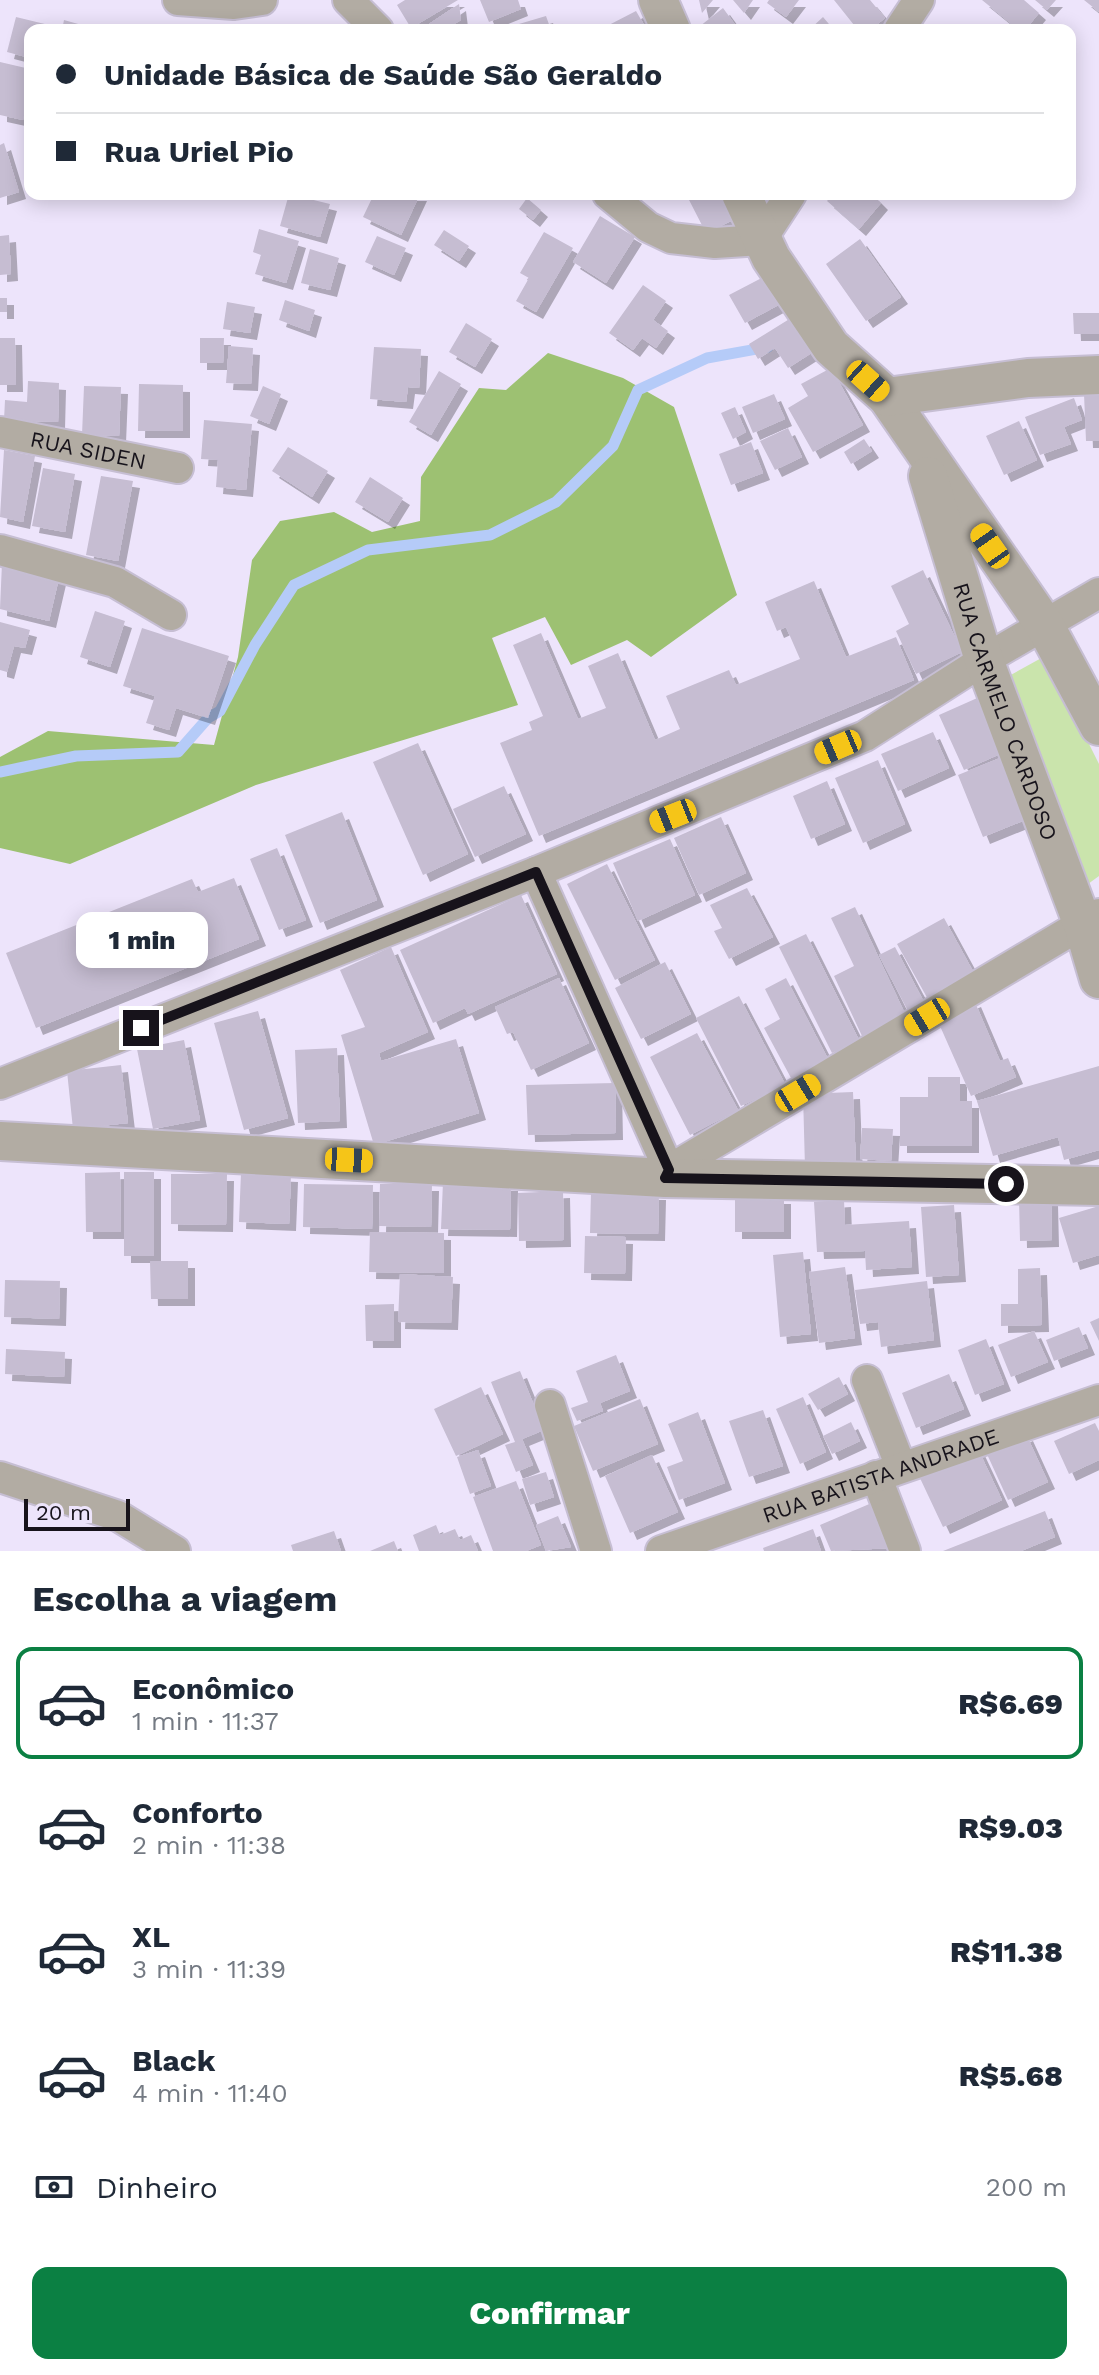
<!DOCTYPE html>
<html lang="pt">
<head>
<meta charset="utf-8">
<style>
  body { margin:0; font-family:"Work Sans",sans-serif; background:#f2f2f3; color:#1f2937; height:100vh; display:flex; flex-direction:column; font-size:30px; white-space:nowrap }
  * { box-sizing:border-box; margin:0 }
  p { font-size:26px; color:#747a83 }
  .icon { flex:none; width:44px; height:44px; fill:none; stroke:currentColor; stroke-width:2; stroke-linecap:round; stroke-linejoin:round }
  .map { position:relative; height:1551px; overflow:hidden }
  .drawer { display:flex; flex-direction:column; background:#fff; flex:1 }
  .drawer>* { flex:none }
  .top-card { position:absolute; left:24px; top:24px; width:1052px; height:176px; border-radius:16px; box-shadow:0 4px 20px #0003; display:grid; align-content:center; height:176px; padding:0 32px; background:#fff }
  .scale { position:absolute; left:24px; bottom:20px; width:106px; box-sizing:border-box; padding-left:8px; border:4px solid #17131b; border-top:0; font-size:22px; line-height:28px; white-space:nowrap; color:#17131b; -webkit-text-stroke:6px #ede4fb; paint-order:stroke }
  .end { position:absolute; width:36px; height:36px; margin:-18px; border:10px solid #17131b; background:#fff; box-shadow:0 0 0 4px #fff }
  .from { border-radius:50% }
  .bubble { position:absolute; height:56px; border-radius:16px; background:#fff; box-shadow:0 4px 20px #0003; font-size:26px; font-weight:800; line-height:56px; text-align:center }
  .car { position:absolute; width:24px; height:48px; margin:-24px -12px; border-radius:10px; box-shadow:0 0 6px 2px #0007; background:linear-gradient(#f5c518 24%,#345 0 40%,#f5c518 0 76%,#345 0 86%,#f5c518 0) }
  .top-card b { display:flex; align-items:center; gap:28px; height:76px; font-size:30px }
  .top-card b+b { border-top:2px solid #e0e1e3 }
  .top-card i { width:20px; height:20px; background:#1f2937 }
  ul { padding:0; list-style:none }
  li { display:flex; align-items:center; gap:24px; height:112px; margin:0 16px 12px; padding:0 16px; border:4px solid transparent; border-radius:16px }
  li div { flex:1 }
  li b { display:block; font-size:30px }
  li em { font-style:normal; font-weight:800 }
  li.selected { border-color:#0b8043 }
  li>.icon { width:72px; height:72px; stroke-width:1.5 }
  h2 { padding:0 32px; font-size:36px; line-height:96px }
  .pay { display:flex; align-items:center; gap:20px; height:88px; padding:0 32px; font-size:30px }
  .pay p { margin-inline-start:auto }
  .action { display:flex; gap:16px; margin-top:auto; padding:16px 32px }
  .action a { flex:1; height:92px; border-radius:16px; background:#0b8043; color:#fff; font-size:32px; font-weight:800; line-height:92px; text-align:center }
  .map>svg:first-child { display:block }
</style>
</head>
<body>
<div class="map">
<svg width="1099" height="1551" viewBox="0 0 1099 1551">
  <defs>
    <filter id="shadow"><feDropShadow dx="7" dy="7" stdDeviation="0" flood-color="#0004"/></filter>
  </defs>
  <rect width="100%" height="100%" fill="#ede4fb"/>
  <!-- green -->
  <path fill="#cae4ac" d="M1045,656L1099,764V876L1088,884L1009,676Z"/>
  <!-- forest -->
  <path fill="#9dc172" d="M548,353L623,378L674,407L737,595L651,657L627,640L571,665L545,617L492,638L518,705L256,785L70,864L0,848V757L48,731L214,745L238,657L252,560L280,521L334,512L372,532L420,521L421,477L479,388L506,390Z"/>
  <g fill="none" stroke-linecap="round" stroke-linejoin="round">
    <!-- stream -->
    <path stroke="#b5cbf8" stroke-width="11" d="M0,772L76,756L178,752L208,718L220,711L255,645L294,585L368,550L490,535L556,502L613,446L638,390L707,358L768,347"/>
  </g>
  <!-- building -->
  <path fill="#c6bdd2" filter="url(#shadow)" d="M405,0H458L411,28L397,5Z
    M480,0H518L521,9L489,22Z
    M699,0H713L702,13Z
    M733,0H753L744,13Z
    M769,0H799L786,17L767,3Z
    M834,0H870L885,18L870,30H858Z
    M982,0H1024L1039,13L1025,30H1019Z
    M1035,0H1056L1047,10Z
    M1084,0H1099V12Z
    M459,4L461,20L444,30H420Z
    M723,8L736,26L731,30H695Z
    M636,11L647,30H607L605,27Z
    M546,16L551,30H502V29Z
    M16,17L53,26L52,30H30V58L7,52Z
    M823,17L834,30H809Z
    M64,20L96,29V30H62Z
    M0,62L30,69V90L23,120L0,115Z
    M4,143L19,192L0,198V145Z
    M289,194L330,204L320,237L280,226Z
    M374,194H420L401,235L363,217Z
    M696,194H722L735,219L706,233L688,198Z
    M833,194H872L881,203L859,229L827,201Z
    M527,198L541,210L533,220L519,209Z
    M600,216L635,237L606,283L573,262Z
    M259,229L299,241L286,283L255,274L261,255L253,252Z
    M444,230L469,246L459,261L434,245Z
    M544,232L573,248L536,312L516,301L529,278L520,273Z
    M9,235L11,274L0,275V236Z
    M377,236L406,248L394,275L365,262Z
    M860,239L901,297L866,321L826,264Z
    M310,249L339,258L330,290L301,283Z
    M769,274L784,302L745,323L729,295Z
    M643,285L666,301L653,320L668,331L656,348L642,338L633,350L609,333Z
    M0,298H7V312H0Z
    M285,300L315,310L309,331L279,320Z
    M227,302L255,307L250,333L223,329Z
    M1073,313H1099V334H1074Z
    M791,318L813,352L788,368L775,348L758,359L749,344Z
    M466,323L492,339L475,367L449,352Z
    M0,338H15L16,385H0Z
    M200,338H224L223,363H200Z
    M229,346L253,348L251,384L226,383Z
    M374,347L421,349L419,388L408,387L406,402L370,399Z
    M831,368L863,425L813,452L788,408L808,396L801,384Z
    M439,371L461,384L431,435L409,422Z
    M28,381L59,383L58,422L4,420L5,400L27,402Z
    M139,384L183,385V431H138Z
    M84,386L121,387L119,436L82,435Z
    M263,386L281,394L269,424L250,416Z
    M774,394L785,419L753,433L742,407Z
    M1084,394H1099V441H1086Z
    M1074,398L1082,420L1064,427L1071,444L1040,455L1025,417Z
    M735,407L746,432L733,439L721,413Z
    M204,420L252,424L246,490L216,487L218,460L201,459Z
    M1019,421L1037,460L1004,475L986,436Z
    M788,428L802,457L775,470L760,441Z
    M864,439L872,451L851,464L844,452Z
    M751,442L763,473L731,485L719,454Z
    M288,447L328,471L312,497L272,471Z
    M4,450L35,456L23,522L0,517Z
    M43,468L75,474L65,532L32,526Z
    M101,476L133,481L118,561L86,555Z
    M370,477L403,498L388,522L355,502Z
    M2,563L59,578L49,621L0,609Z
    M923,570L962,652L916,674L896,631L909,624L891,586Z
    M814,581L846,657L896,637L914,680L539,836L500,743L532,730L529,722L543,716L513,645L541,633L578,719L606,708L588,666L618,653L655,740L680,729L666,696L729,670L736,685L800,659L786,627L777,631L765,602Z
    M95,611L125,621L110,667L80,657Z
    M0,622L30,630L25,648L14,646L7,672L0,670Z
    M142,628L229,656L208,718L176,708L169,730L146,723L155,696L123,686Z
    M984,695L1009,750L964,770L939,715Z
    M933,732L949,768L898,791L881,754Z
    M418,743L468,854L423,875L373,762Z
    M1005,756L1030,818L983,837L958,775Z
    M878,760L905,824L863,843L835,778Z
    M827,781L845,824L811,839L793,796Z
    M504,786L526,834L475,857L453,809Z
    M342,812L377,900L320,923L285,835Z
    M721,817L746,873L699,895L674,838Z
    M670,839L695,895L638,921L613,863Z
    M277,848L306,920L279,930L250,859Z
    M607,864L655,960L615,980L567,884Z
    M234,878L259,939L36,1028L6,953L192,879L198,892Z
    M747,888L773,937L729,959L714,931L722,928L710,905Z
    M521,895L557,974L468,1014L465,1008L433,1023L400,950Z
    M855,907L906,1016L862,1036L834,976L854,966L831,918Z
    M944,918L975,975L929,1001L897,944Z
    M806,934L859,1040L832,1053L779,947Z
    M391,947L428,1032L379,1053L381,1061L456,1039L479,1113L374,1145L341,1035L365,1027L340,970Z
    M895,947L925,1004L909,1013L879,955Z
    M665,962L691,1014L641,1039L615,988Z
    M559,978L589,1043L531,1070L513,1032L507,1034L495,1007Z
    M786,978L828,1059L791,1078L764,1028L780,1019L765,989Z
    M739,996L785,1084L741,1106L696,1018Z
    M974,1000L1000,1061L1008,1058L1016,1077L971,1096L936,1017Z
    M258,1011L288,1118L244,1130L214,1023Z
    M697,1033L738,1110L690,1135L650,1057Z
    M184,1040L200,1120L153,1129L137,1049Z
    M337,1048L340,1121L298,1123L295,1050Z
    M121,1065L128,1123L73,1129L67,1071Z
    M1099,1066V1150L1064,1160L1058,1137L993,1156L977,1101Z
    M928,1077H960V1101H972V1146H900V1097H928Z
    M615,1083L616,1133L528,1135L526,1085Z
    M853,1092L856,1166L805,1168L803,1094Z
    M862,1128L893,1129L891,1161L860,1159Z
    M120,1172L121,1232H86L85,1173Z
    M124,1172H154V1256H124Z
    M241,1173L291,1175L289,1224L239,1222Z
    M171,1174H227L226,1225L171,1224Z
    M443,1182L511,1184L510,1230L441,1229Z
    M304,1184L373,1185L372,1229L303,1227Z
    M380,1184H432L431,1227L379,1226Z
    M563,1191L564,1240L519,1241L518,1193Z
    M591,1192L659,1193L658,1234L590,1233Z
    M735,1197H784V1232H735Z
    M1051,1198L1052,1240L1020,1241L1019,1199Z
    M844,1200L845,1225L909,1221L912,1267L866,1270L865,1251L817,1252L814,1202Z
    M954,1205L959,1275L926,1277L921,1207Z
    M1099,1206V1255L1073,1263L1059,1218Z
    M370,1232L444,1233V1273L369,1272Z
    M585,1236L626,1237L625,1274L584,1273Z
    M803,1252L811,1334L780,1337L773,1255Z
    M150,1261H188V1299H151Z
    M845,1267L855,1338L819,1343L809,1272Z
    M1040,1268L1042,1325L1001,1326V1304H1018V1269Z
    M400,1274L453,1277L451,1323L398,1322Z
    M5,1280L60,1281L59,1319L4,1317Z
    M927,1281L934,1340L881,1347L878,1322L860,1324L855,1290Z
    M394,1304V1341H366L365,1305Z
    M1099,1318V1341L1090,1322Z
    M1079,1327L1088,1348L1054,1361L1046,1340Z
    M1034,1331L1048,1362L1011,1377L998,1345Z
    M986,1339L1004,1384L975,1395L958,1350Z
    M6,1349L65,1352L64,1377L5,1374Z
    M616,1355L630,1391L600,1403L603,1411L577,1421L571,1408L588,1402L576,1371Z
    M520,1371L544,1430L522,1439L533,1465L516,1472L505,1445L515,1442L491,1382Z
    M949,1374L964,1409L916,1428L902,1393Z
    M839,1377L848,1394L818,1410L808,1394Z
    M481,1387L503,1434L456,1456L434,1409Z
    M803,1397L826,1452L800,1464L776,1409Z
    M640,1399L658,1444L593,1471L574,1426Z
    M763,1410L783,1466L749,1477L729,1421Z
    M698,1412L725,1483L679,1500L667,1467L683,1461L668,1424Z
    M851,1422L860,1441L832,1454L823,1436Z
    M1095,1423L1099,1431V1460L1069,1474L1054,1441Z
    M1026,1434L1048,1482L1008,1500L986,1452Z
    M978,1449L1002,1500L943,1527L919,1476Z
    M478,1450L491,1486L470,1494L457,1457Z
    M652,1455L678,1512L630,1533L605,1476Z
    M546,1472L554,1497L530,1505L522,1479Z
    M516,1481L541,1545L526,1551H493L473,1497Z
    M874,1502L893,1548L831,1551L820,1525Z
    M1045,1511L1055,1537L1021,1551H943Z
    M558,1516L571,1547L546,1551L536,1525Z
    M436,1525L440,1535L455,1529L460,1540L471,1535L478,1551H419L413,1535Z
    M813,1529L821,1551H764L763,1548Z
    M334,1531L341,1551H293L291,1545Z
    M394,1541L398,1551H370Z"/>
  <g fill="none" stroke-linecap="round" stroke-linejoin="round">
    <!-- minor casing -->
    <g stroke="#c6bed3" stroke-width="34">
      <g id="minor">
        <path d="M178,0L234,4L262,0"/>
        <path d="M348,0L378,30"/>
        <path d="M899,30L919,0"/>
        <path d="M608,194L648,227L671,238L715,243L761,240L791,194"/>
        <path id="s1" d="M0,432L178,468"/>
        <path d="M0,550L115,582L171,615"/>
        <path d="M536,872L669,1170L665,1178"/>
        <path d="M0,1084L536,872L865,736L984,660L1099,593"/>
        <path d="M669,1170L1099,914"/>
        <path d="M867,1380L901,1467"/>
        <path d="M550,1405L596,1551"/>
        <path d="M876,1476L905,1551"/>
        <path d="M0,1477L118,1516L175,1551"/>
        <path id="s2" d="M661,1551L1099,1400"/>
      </g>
    </g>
    <!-- tertiary casing -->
    <g stroke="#c6bed3" stroke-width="42">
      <g id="tertiary">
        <path d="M658,0L671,30"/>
        <path d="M741,194L771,258L831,347L887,397L1044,624L1099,726"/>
        <path d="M887,397L1028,378L1099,375"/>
        <path id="s3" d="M928,476L984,660L1083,925L1099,979"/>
        <path d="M0,1141L665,1178L1099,1186"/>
      </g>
    </g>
    <!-- minor -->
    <use href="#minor" stroke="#b2aca3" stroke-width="30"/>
    <!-- tertiary -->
    <use href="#tertiary" stroke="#b2aca3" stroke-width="38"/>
  </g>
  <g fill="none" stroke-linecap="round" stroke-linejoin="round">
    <!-- route -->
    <path stroke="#17131b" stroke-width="10" d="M141,1028L536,872L669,1170L665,1178L1006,1184"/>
  </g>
  <g text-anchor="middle" stroke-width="6" stroke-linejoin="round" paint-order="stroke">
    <!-- street labels -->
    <g font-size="22" fill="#17131b" stroke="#ede4fb">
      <text dy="8" stroke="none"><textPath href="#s1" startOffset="90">RUA SIDEN</textPath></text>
      <text dy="8" stroke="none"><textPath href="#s3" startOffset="248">RUA CARMELO CARDOSO</textPath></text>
      <text dy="8" stroke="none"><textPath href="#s2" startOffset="232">RUA BATISTA ANDRADE</textPath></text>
    </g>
  </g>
</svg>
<div class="scale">20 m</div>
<i class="end from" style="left:1006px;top:1184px"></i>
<i class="end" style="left:141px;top:1028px"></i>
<div class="bubble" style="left:76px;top:912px;width:132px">1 min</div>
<i class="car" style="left:868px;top:381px;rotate:132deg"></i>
<i class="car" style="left:990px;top:546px;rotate:325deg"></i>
<i class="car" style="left:838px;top:747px;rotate:247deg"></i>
<i class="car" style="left:673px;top:816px;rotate:248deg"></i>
<i class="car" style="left:927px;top:1017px;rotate:239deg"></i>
<i class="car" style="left:798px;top:1093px;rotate:59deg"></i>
<i class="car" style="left:349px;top:1160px;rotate:93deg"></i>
<div class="top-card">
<b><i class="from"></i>Unidade Básica de Saúde São Geraldo</b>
<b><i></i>Rua Uriel Pio</b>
</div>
</div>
<section class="drawer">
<h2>Escolha a viagem</h2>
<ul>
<li class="selected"><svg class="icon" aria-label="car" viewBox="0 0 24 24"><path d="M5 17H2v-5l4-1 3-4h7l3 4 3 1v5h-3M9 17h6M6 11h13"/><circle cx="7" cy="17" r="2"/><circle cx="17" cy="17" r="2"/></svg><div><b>Econômico</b><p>1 min · 11:37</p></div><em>R$6.69</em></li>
<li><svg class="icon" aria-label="car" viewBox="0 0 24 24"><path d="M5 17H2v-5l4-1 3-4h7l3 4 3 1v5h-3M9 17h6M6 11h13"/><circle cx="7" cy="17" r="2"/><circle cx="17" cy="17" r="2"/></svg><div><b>Conforto</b><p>2 min · 11:38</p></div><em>R$9.03</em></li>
<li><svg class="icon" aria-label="car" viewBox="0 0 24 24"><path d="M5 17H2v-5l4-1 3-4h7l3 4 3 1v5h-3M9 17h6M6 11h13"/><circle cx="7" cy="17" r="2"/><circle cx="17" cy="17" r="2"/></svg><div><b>XL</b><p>3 min · 11:39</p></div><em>R$11.38</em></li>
<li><svg class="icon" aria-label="car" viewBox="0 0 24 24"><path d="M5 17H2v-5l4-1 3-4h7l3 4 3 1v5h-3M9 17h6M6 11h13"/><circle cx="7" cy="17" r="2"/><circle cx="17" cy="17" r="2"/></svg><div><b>Black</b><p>4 min · 11:40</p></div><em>R$5.68</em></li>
</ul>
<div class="pay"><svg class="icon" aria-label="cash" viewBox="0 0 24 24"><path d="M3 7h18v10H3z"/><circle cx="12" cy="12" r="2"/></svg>Dinheiro<p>200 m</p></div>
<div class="action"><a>Confirmar</a></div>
</section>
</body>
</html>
